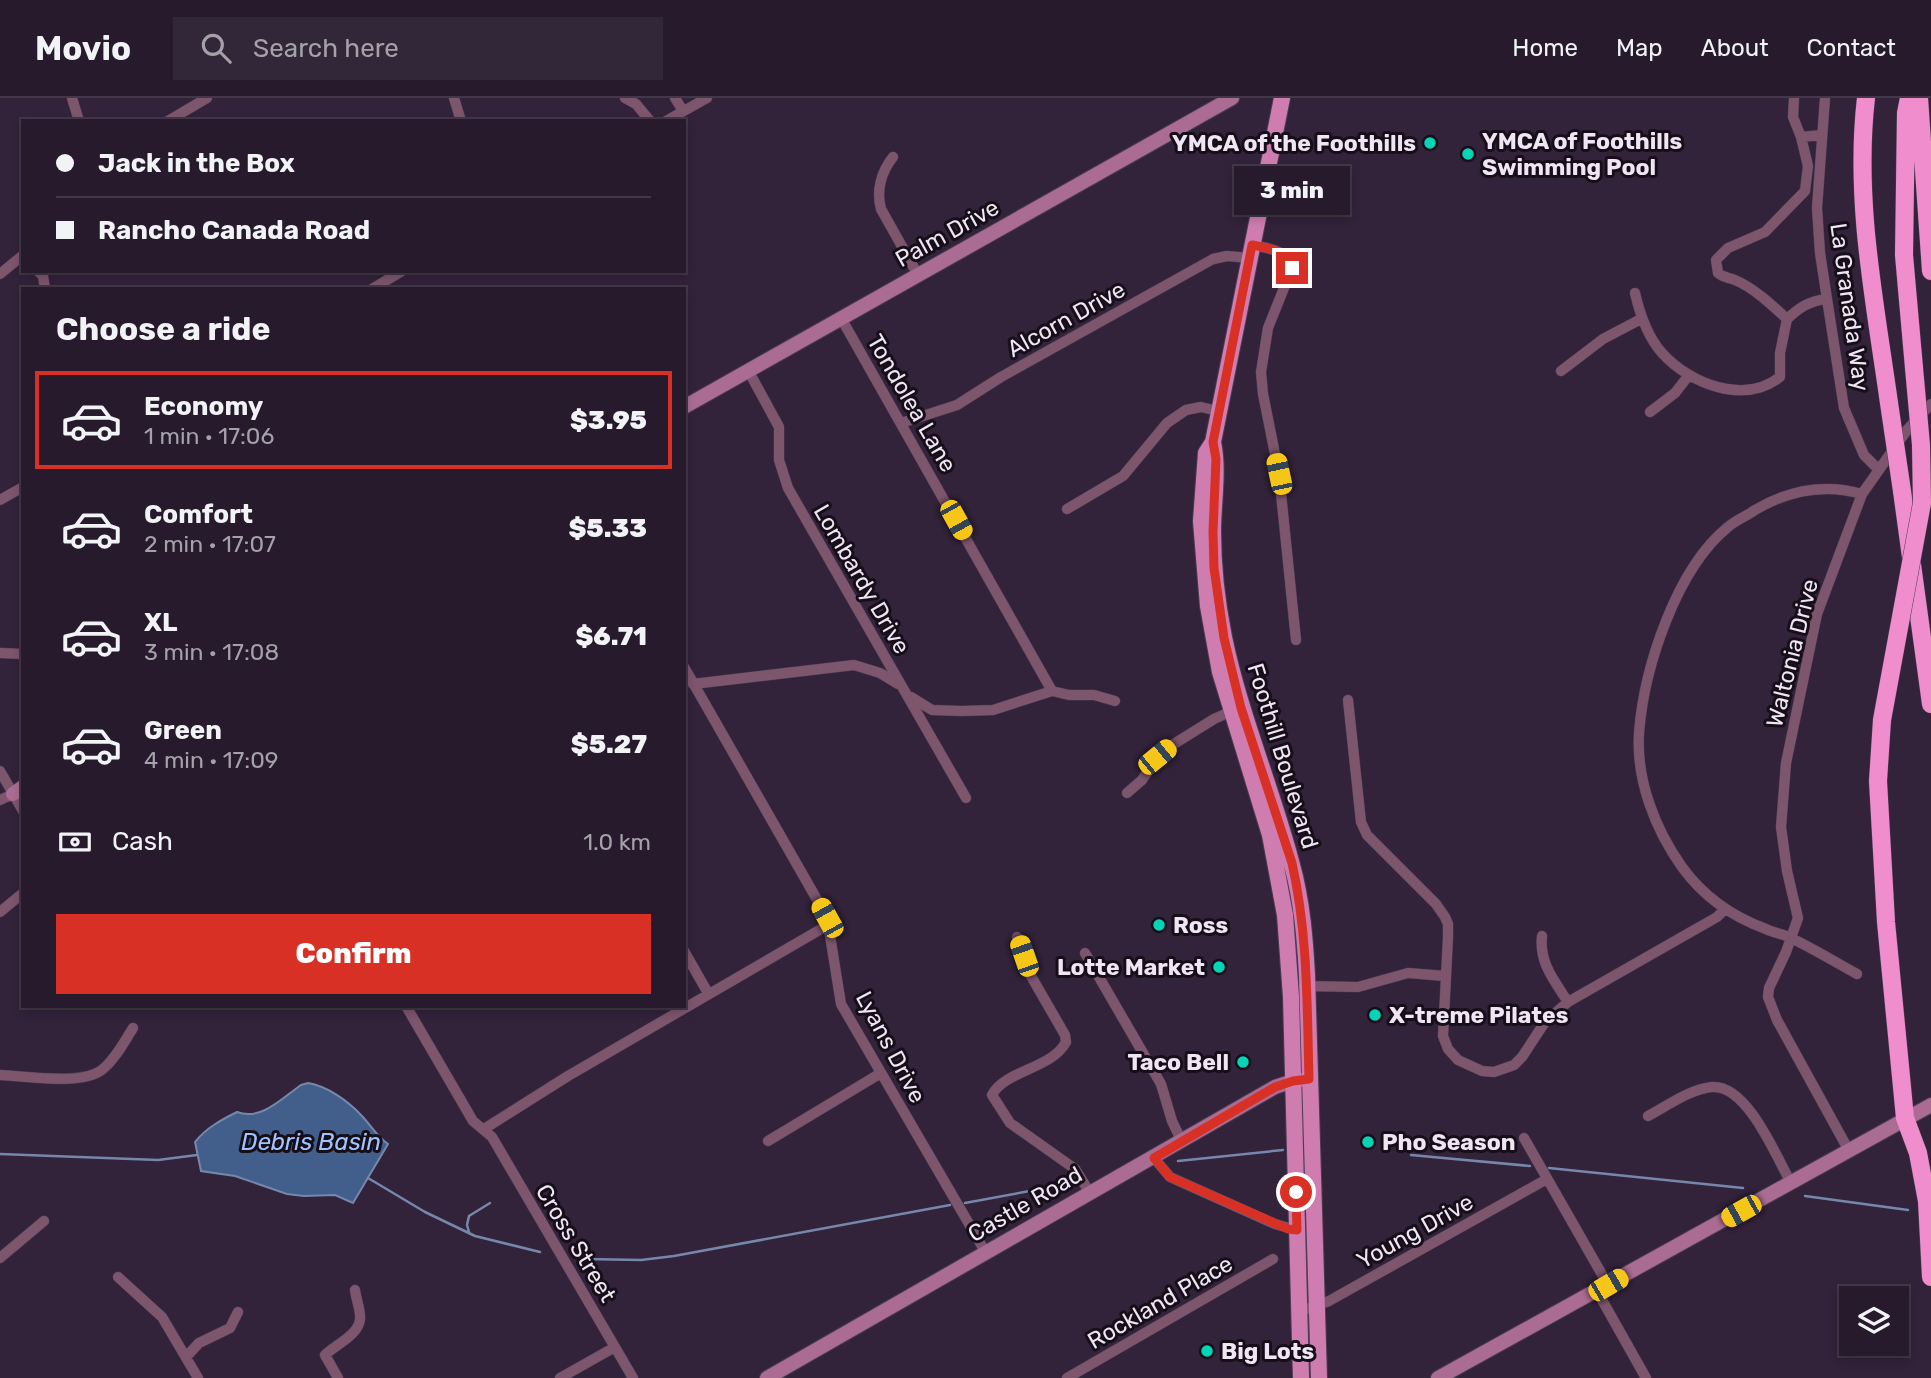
<!DOCTYPE html>
<html lang="en">
<head>
<meta charset="utf-8">
<style>
  body { margin:0; font-family:Rubik,sans-serif; background:#322738; color:#f1f3f6; height:100vh; display:flex; flex-direction:column; font-size:26px; white-space:nowrap }
  * { box-sizing:border-box; margin:0 }
  p { font-size:23px; color:#a4a1a9 }
  .icon { flex:none; width:38px; height:38px; fill:none; stroke:currentColor; stroke-width:2; stroke-linecap:round; stroke-linejoin:round }
  .map { position:relative; flex:1; overflow:hidden }
  .details { position:absolute; left:21px; top:189px; width:665px; height:721px; display:flex; flex-direction:column; background:#261a2c; border-radius:0px; box-shadow:0 4px 10px #0003,0 0 0 2px #423848 }
  .details>* { flex:none }
  .top-card { position:absolute; left:21px; top:21px; width:665px; height:154px; border-radius:0px; box-shadow:0 4px 10px #0003,0 0 0 2px #423848; display:grid; align-content:center; height:154px; padding:0 35px; background:#261a2c }
  .buttons { position:absolute; left:1839px; top:1188px; display:grid; gap:14px }
  .buttons a { display:grid; place-items:center; width:70px; height:70px; border-radius:0px; background:#261a2c; box-shadow:0 4px 10px #0003,0 0 0 2px #423848; font-size:35px }
  .end { position:absolute; width:32px; height:32px; margin:-16px; border:9px solid #d93025; background:#fff; box-shadow:0 0 0 4px #fff }
  .from { border-radius:50% }
  .bubble { position:absolute; height:49px; border-radius:0px; background:#261a2c; box-shadow:0 4px 10px #0003,0 0 0 2px #423848; font-size:23px; font-weight:800; line-height:49px; text-align:center }
  .car { position:absolute; width:21px; height:42px; margin:-21px -10px; border-radius:9px; box-shadow:0 0 5px 2px #0007; background:linear-gradient(#f5c518 24%,#345 0 40%,#f5c518 0 76%,#345 0 86%,#f5c518 0) }
  .top-card b { display:flex; align-items:center; gap:24px; height:66px; font-size:26px }
  .top-card b+b { border-top:2px solid #423848 }
  .top-card i { width:18px; height:18px; background:#f1f3f6 }
  ul { padding:0; list-style:none }
  li { display:flex; align-items:center; gap:21px; height:98px; margin:0 14px 10px; padding:0 21px; border:4px solid transparent; border-radius:0px }
  li div { flex:1 }
  li b { display:block; font-size:26px }
  li em { font-style:normal; font-weight:800 }
  li.active { border-color:#d93025 }
  li>.icon { width:63px; height:63px; stroke-width:1.5 }
  h2 { padding:0 35px; font-size:32px; line-height:84px }
  .pay { display:flex; align-items:center; gap:18px; height:77px; padding:0 35px; font-size:26px }
  .pay p { margin-inline-start:auto }
  .button { display:flex; gap:14px; margin-top:auto; padding:14px 35px }
  .button a { flex:1; height:80px; border-radius:0px; background:#d93025; color:#fff; font-size:28px; font-weight:800; line-height:80px; text-align:center }
  header { display:flex; align-items:center; gap:42px; box-sizing:border-box; height:98px; padding:0 35px; background:#261a2c; border-bottom:2px solid #423848 }
  header strong { font-size:33px }
  nav { display:flex; gap:38px; margin-inline-start:auto; font-size:24px }
  .search { width:490px; height:63px; background:#322738; display:flex; align-items:center; gap:18px; box-sizing:border-box; padding:0 24px; border-radius:0px; color:#a4a1a9; font-size:26px }
  .map>svg:first-child { display:block }
</style>
</head>
<body>
<header>
<strong>Movio</strong>
<div class="search"><svg class="icon" aria-label="search" viewBox="0 0 24 24"><circle cx="10" cy="10" r="6"/><path d="M15 15l6 6"/></svg>Search here</div>
<nav><a>Home</a><a>Map</a><a>About</a><a>Contact</a></nav>
</header>
<div class="map">
<svg width="1931" height="1280" viewBox="0 0 1931 1280">
  <rect width="100%" height="100%" fill="#32223a"/>
  <!-- water -->
  <path fill="#425f8c" stroke="#7687ac" stroke-width="2" d="M308,985C327,988 348,1003 361,1017C371,1027 376,1038 388,1046L353,1105L335,1097L304,1098L287,1096L235,1078L201,1073L195,1044C206,1030 221,1022 237,1014C261,1023 281,1001 301,987Z"/>
  <g fill="none" stroke-linecap="round" stroke-linejoin="round">
    <!-- stream -->
    <path stroke="#7687ac" stroke-width="2.5" d="M0,1056L158,1062L197,1057
      M1411,1057L1530,1068
      M1178,1063L1283,1052
      M1549,1070L1743,1090
      M368,1080L425,1114L475,1138L540,1154
      M1805,1098L1908,1112
      M965,1105L1073,1085
      M469,1134L467,1127L469,1118L490,1105
      M584,1161L641,1162L674,1158L950,1107"/>
    <!-- street casing -->
    <g stroke="#4c3d54" stroke-width="11">
      <path id="street" d="M72,0L79,23
        M454,0L461,23
        M625,0L636,6L650,23
        M675,0L683,13
        M1794,0L1793,19L1801,39L1822,37
        M1825,0L1817,110L1820,155L1827,201L1844,310L1864,357L1878,371
        M168,23L207,0
        M666,23L707,0
        M893,59C881,74 876,93 881,111L918,177
        M1252,147C1271,151 1285,151 1292,170L1268,230L1261,274L1263,296L1279,376L1296,542
        M38,173L43,178L45,191
        M0,176L22,158
        M372,191L402,173
        M1635,195C1640,217 1647,238 1662,255C1690,286 1744,307 1780,279V255L1787,221
        M841,220L1052,593
        M1787,221C1772,207 1754,190 1735,182C1728,179 1724,180 1718,175L1716,162L1728,150L1765,134L1805,93L1808,68L1801,39
        M1787,221C1800,209 1809,203 1827,201
        M748,272L779,329V362L788,390L966,700
        M1561,273L1603,241L1641,221
        M1650,314L1675,295L1689,277
        M901,325L957,307L1001,279L1213,161L1227,158L1250,160
        M0,402L23,389
        M1067,411L1123,378L1167,325L1186,312L1201,309L1218,313
        M0,555L23,556
        M684,569L827,819L841,906L986,1155
        M693,586L854,567L880,575L898,586
        M911,599L932,612L962,613L993,612L1052,593L1069,597H1094L1115,603
        M1348,602L1361,724L1367,737L1436,806L1445,819L1448,826V839L1443,938L1448,951L1458,962L1482,973L1494,974L1514,967L1522,959L1545,924L1568,904L1717,819L1724,812
        M0,673L23,713
        M1127,695L1142,682L1157,659L1169,649L1214,621L1234,612
        M0,702L13,696
        M0,814L23,795
        M1542,838C1539,865 1554,882 1568,904
        M1017,839L1031,878L1065,937L1066,944C1052,971 1005,972 992,997L1010,1025L1075,1071L1090,1095
        M684,853L708,895
        M1085,855L1161,986L1172,1023L1182,1044
        M1857,876C1835,864 1814,851 1791,840C1783,836 1774,835 1766,831C1733,819 1703,798 1682,769C1655,731 1636,682 1639,635C1644,570 1676,471 1728,429C1736,422 1747,418 1755,412C1789,392 1824,385 1862,396
        M1304,888L1358,889L1408,875L1445,878
        M406,908L473,1023L492,1039L633,1280
        M0,977C27,978 83,988 103,971C116,960 124,944 133,930
        M1648,1018C1667,1008 1690,991 1712,989C1747,986 1776,1058 1791,1085
        M484,1031L568,978L828,827
        M1524,1040L1608,1187
        M768,1043L881,975
        M1848,1051L1777,922L1768,899L1769,890L1786,854L1798,820L1787,773L1781,729L1786,665L1817,516L1862,396L1907,332L1931,306
        M1154,1060L1170,1079L1275,1126L1296,1132
        M0,1160L44,1123
        M118,1179L162,1219L198,1280
        M1597,1193L1646,1280
        M1298,1214L1329,1203L1547,1081
        M186,1259L199,1245L230,1230L238,1214
        M338,1280L325,1257C335,1247 359,1237 360,1221C361,1213 356,1201 355,1192
        M560,1280L615,1249
        M1067,1280L1273,1161"/>
    </g>
    <!-- secondary casing -->
    <g stroke="#4c3d54" stroke-width="16">
      <path id="secondary" d="M684,309L1232,0
        M13,696L23,689
        M767,1280L1275,989L1293,983L1309,981
        M1438,1280L1931,1007"/>
    </g>
    <!-- primary casing -->
    <g stroke="#4c3d54" stroke-width="18">
      <path id="primary" d="M1282,0L1213,344L1206,355L1201,423L1208,508L1220,574L1270,737L1285,817L1291,899L1301,1280
        M1213,344C1219,373 1213,404 1213,434C1213,469 1217,504 1224,539C1240,617 1272,690 1292,767C1302,803 1305,841 1307,877L1319,1280"/>
    </g>
    <!-- highway casing -->
    <g stroke="#4c3d54" stroke-width="19">
      <path id="highway" d="M1866,0C1854,102 1875,204 1889,305
        M1909,0L1906,15L1904,157L1914,270
        M1919,0L1931,173
        M1902,393L1931,606
        M1882,622L1878,683L1886,824L1905,1020L1918,1055L1927,1103L1931,1179"/>
    </g>
    <!-- street -->
    <use href="#street" stroke="#7d556d" stroke-width="10"/>
    <!-- secondary -->
    <use href="#secondary" stroke="#ab6c93" stroke-width="14"/>
    <!-- primary -->
    <use href="#primary" stroke="#cf7db1" stroke-width="16"/>
    <!-- highway -->
    <use href="#highway" stroke="#f08dcc" stroke-width="18"/>
    <!-- highway-bridge casing -->
    <g stroke="#4c3d54" stroke-width="19" stroke-linecap="butt">
      <path id="highway-bridge" d="M1889,305L1902,393
        M1882,622L1922,405L1921,347L1914,270"/>
    </g>
    <!-- highway-bridge -->
    <use href="#highway-bridge" stroke="#f08dcc" stroke-width="18"/>
  </g>
  <g fill="none" stroke-linecap="round" stroke-linejoin="round">
    <!-- route -->
    <path stroke="#d93025" stroke-width="9" d="M1292,170C1285,151 1271,151 1252,147L1213,344L1216,361L1213,434L1214,470L1224,540L1241,610L1292,765C1308,836 1307,908 1309,981L1293,983L1275,989L1154,1060L1170,1079L1288,1131L1297,1132L1296,1094"/>
  </g>
  <!-- markers -->
  <g fill="#05d5b6" stroke="#160f19" stroke-width="2.5">
    <circle cx="1430" cy="45" r="7"/>
    <circle cx="1468" cy="56" r="7"/>
    <circle cx="1159" cy="827" r="7"/>
    <circle cx="1219" cy="869" r="7"/>
    <circle cx="1375" cy="917" r="7"/>
    <circle cx="1243" cy="964" r="7"/>
    <circle cx="1368" cy="1044" r="7"/>
    <circle cx="1207" cy="1253" r="7"/>
  </g>
  <g text-anchor="middle" stroke-width="6" stroke-linejoin="round" paint-order="stroke">
    <!-- poi labels -->
    <g font-size="23" font-weight="bold" fill="#efe5f5" stroke="#160f19" text-anchor="start">
      <text x="1482" y="51">YMCA of Foothills<tspan x="1482" dy="26">Swimming Pool</tspan></text>
      <text x="1416" y="53" text-anchor="end">YMCA of the Foothills</text>
      <text x="1173" y="835">Ross</text>
      <text x="1205" y="877" text-anchor="end">Lotte Market</text>
      <text x="1389" y="925">X-treme Pilates</text>
      <text x="1229" y="972" text-anchor="end">Taco Bell</text>
      <text x="1382" y="1052">Pho Season</text>
      <text x="1221" y="1261">Big Lots</text>
    </g>
    <!-- street labels -->
    <g font-size="23" fill="#efe5f5" stroke="#160f19">
      <text transform="translate(947 135) rotate(-29)" y="8">Palm Drive</text>
      <text transform="translate(1850 209) rotate(82)" y="8">La Granada Way</text>
      <text transform="translate(1066 221) rotate(-29)" y="8">Alcorn Drive</text>
      <text transform="translate(912 305) rotate(60)" y="8">Tondolea Lane</text>
      <text transform="translate(862 481) rotate(60)" y="8">Lombardy Drive</text>
      <text transform="translate(1792 555) rotate(-76)" y="8">Waltonia Drive</text>
      <text transform="translate(1283 658) rotate(73)" y="8">Foothill Boulevard</text>
      <text transform="translate(891 949) rotate(62)" y="8">Lyans Drive</text>
      <text transform="translate(1025 1106) rotate(-30)" y="8">Castle Road</text>
      <text transform="translate(1415 1133) rotate(-29)" y="8">Young Drive</text>
      <text transform="translate(576 1145) rotate(59)" y="8">Cross Street</text>
      <text transform="translate(1160 1204) rotate(-30)" y="8">Rockland Place</text>
    </g>
    <!-- water labels -->
    <g font-size="24" font-style="italic" fill="#a1c4fd" stroke="#160f19">
      <text x="311" y="1052">Debris Basin</text>
    </g>
  </g>
</svg>
<div class="buttons">
<a><svg class="icon" aria-label="layers" viewBox="0 0 24 24"><path d="M12 4l9 5-9 5-9-5zM3 14l9 5 9-5"/></svg></a>
</div>
<i class="end from" style="left:1296px;top:1094px"></i>
<i class="end" style="left:1292px;top:170px"></i>
<div class="bubble" style="left:1234px;top:68px;width:116px">3 min</div>
<i class="car" style="left:1279px;top:376px;rotate:348deg"></i>
<i class="car" style="left:956px;top:422px;rotate:151deg"></i>
<i class="car" style="left:1157px;top:659px;rotate:51deg"></i>
<i class="car" style="left:827px;top:820px;rotate:331deg"></i>
<i class="car" style="left:1024px;top:858px;rotate:341deg"></i>
<i class="car" style="left:1741px;top:1113px;rotate:241deg"></i>
<i class="car" style="left:1608px;top:1187px;rotate:60deg"></i>
<div class="top-card">
<b><i class="from"></i>Jack in the Box</b>
<b><i></i>Rancho Canada Road</b>
</div>
<section class="details">
<h2>Choose a ride</h2>
<ul>
<li class="active"><svg class="icon" aria-label="car" viewBox="0 0 24 24"><path d="M5 17H2v-5l4-1 3-4h7l3 4 3 1v5h-3M9 17h6M6 11h13"/><circle cx="7" cy="17" r="2"/><circle cx="17" cy="17" r="2"/></svg><div><b>Economy</b><p>1 min · 17:06</p></div><em>$3.95</em></li>
<li><svg class="icon" aria-label="car" viewBox="0 0 24 24"><path d="M5 17H2v-5l4-1 3-4h7l3 4 3 1v5h-3M9 17h6M6 11h13"/><circle cx="7" cy="17" r="2"/><circle cx="17" cy="17" r="2"/></svg><div><b>Comfort</b><p>2 min · 17:07</p></div><em>$5.33</em></li>
<li><svg class="icon" aria-label="car" viewBox="0 0 24 24"><path d="M5 17H2v-5l4-1 3-4h7l3 4 3 1v5h-3M9 17h6M6 11h13"/><circle cx="7" cy="17" r="2"/><circle cx="17" cy="17" r="2"/></svg><div><b>XL</b><p>3 min · 17:08</p></div><em>$6.71</em></li>
<li><svg class="icon" aria-label="car" viewBox="0 0 24 24"><path d="M5 17H2v-5l4-1 3-4h7l3 4 3 1v5h-3M9 17h6M6 11h13"/><circle cx="7" cy="17" r="2"/><circle cx="17" cy="17" r="2"/></svg><div><b>Green</b><p>4 min · 17:09</p></div><em>$5.27</em></li>
</ul>
<div class="pay"><svg class="icon" aria-label="cash" viewBox="0 0 24 24"><path d="M3 7h18v10H3z"/><circle cx="12" cy="12" r="2"/></svg>Cash<p>1.0 km</p></div>
<div class="button"><a>Confirm</a></div>
</section>
</div>
</body>
</html>
